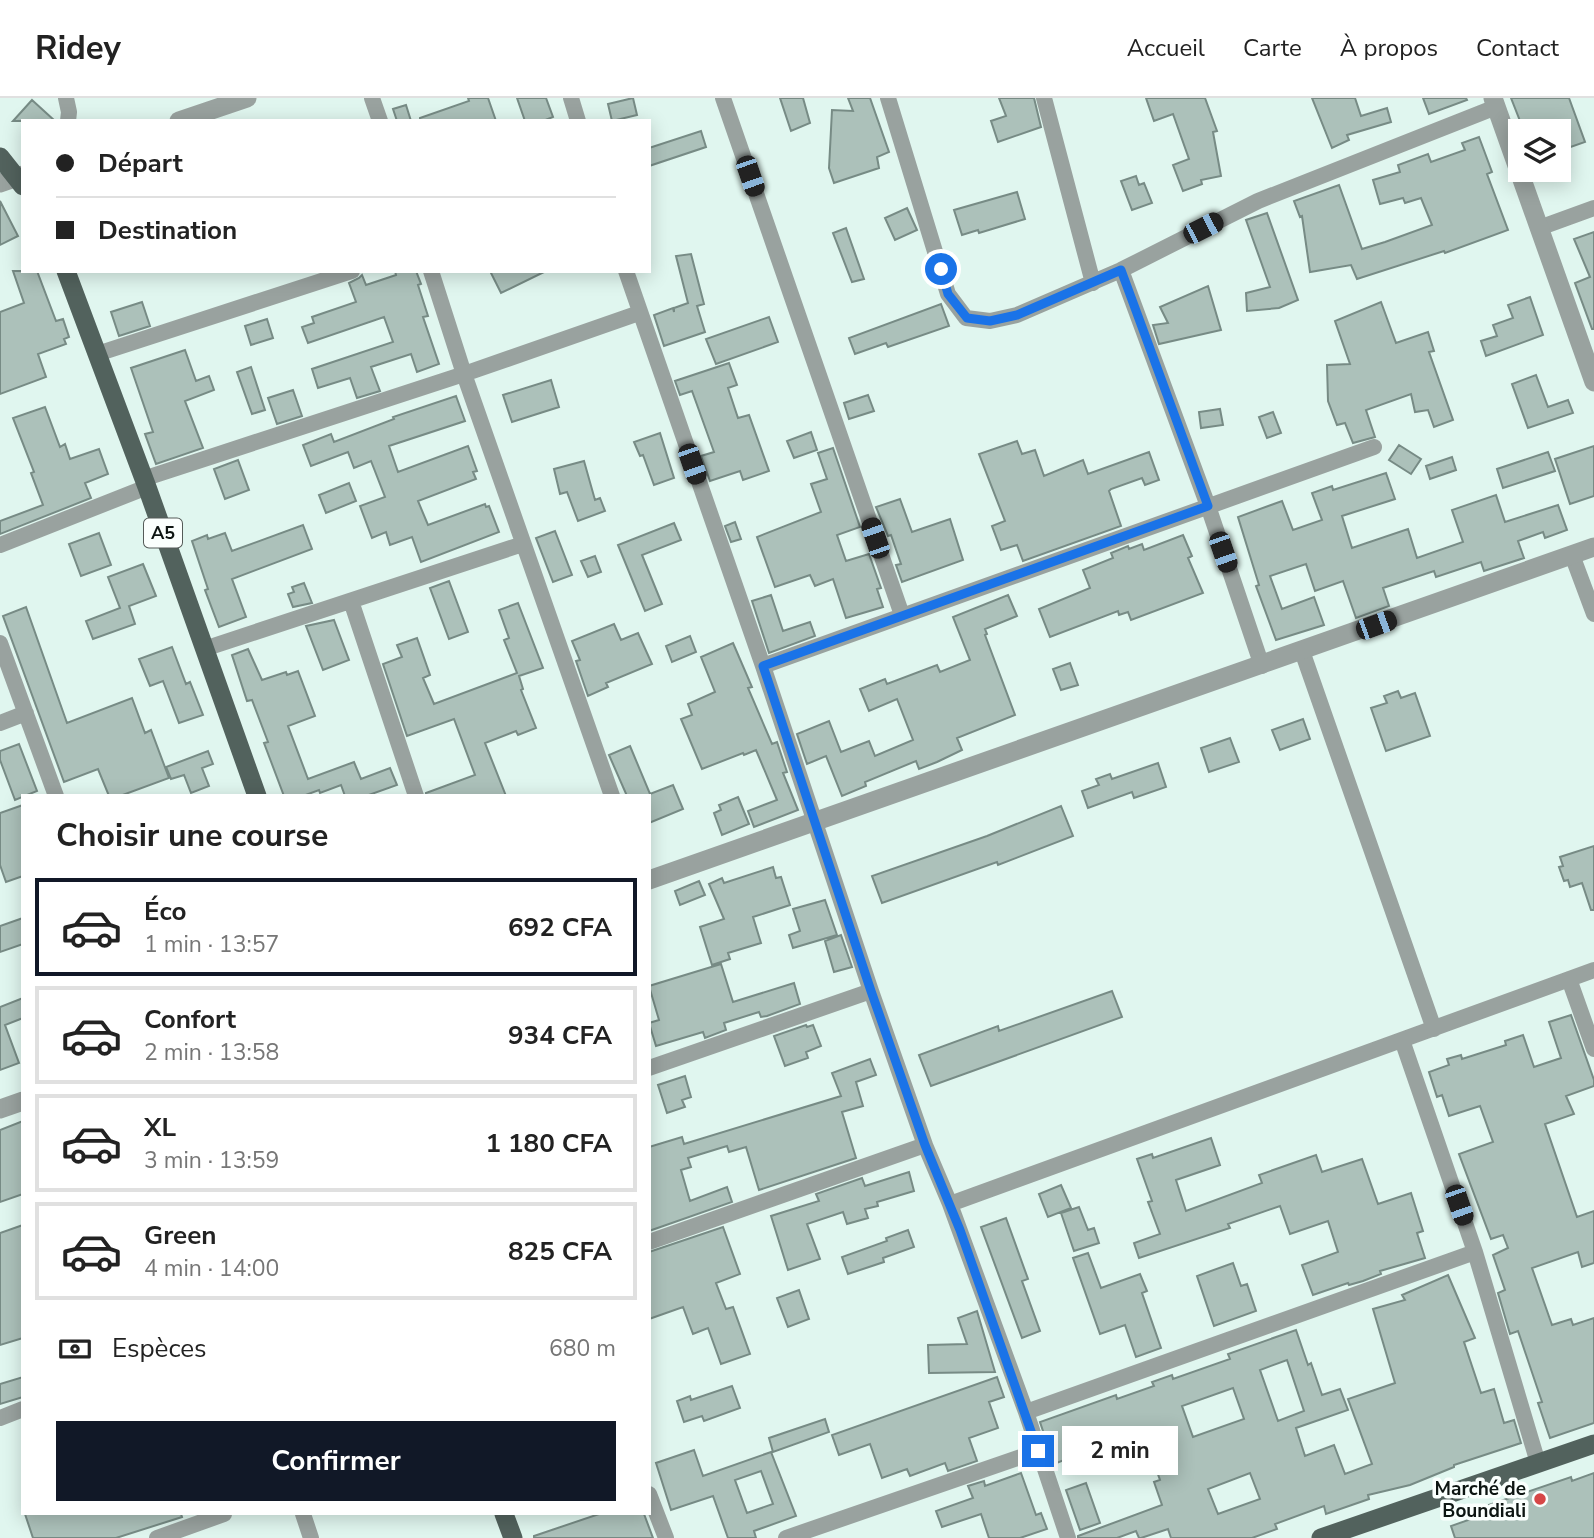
<!DOCTYPE html>
<html lang="fr">
<head>
<meta charset="utf-8">
<style>
  body { margin:0; font-family:"Nunito Sans",sans-serif; background:#f2f2f2; color:#222; height:100vh; display:flex; flex-direction:column; font-size:26px; white-space:nowrap }
  * { box-sizing:border-box; margin:0 }
  p { font-size:23px; color:#767676 }
  .icon { flex:none; width:38px; height:38px; fill:none; stroke:currentColor; stroke-width:2; stroke-linecap:round; stroke-linejoin:round }
  .map { position:relative; flex:1; overflow:hidden }
  .sheet { position:absolute; left:21px; top:696px; width:630px; height:721px; display:flex; flex-direction:column; background:#fff; border-radius:0px; box-shadow:0 4px 18px #0003 }
  .sheet>* { flex:none }
  .top-card { position:absolute; left:21px; top:21px; width:630px; height:154px; border-radius:0px; box-shadow:0 4px 18px #0003; display:grid; align-content:center; height:154px; padding:0 35px; background:#fff }
  .fabs { position:absolute; left:1508px; top:21px; display:grid; gap:14px }
  .fabs a { display:grid; place-items:center; width:63px; height:63px; border-radius:0px; background:#fff; box-shadow:0 4px 18px #0003; font-size:35px }
  .end { position:absolute; width:32px; height:32px; margin:-16px; border:9px solid #1a73e8; background:#fff; box-shadow:0 0 0 4px #fff }
  .from { border-radius:50% }
  .bubble { position:absolute; height:49px; border-radius:0px; background:#fff; box-shadow:0 4px 18px #0003; font-size:23px; font-weight:700; line-height:49px; text-align:center }
  .car { position:absolute; width:21px; height:42px; margin:-21px -10px; border-radius:9px; box-shadow:0 0 5px 2px #0007; background:linear-gradient(#222 24%,#8ab4d8 0 40%,#222 0 76%,#8ab4d8 0 86%,#222 0) }
  .top-card b { display:flex; align-items:center; gap:24px; height:66px; font-size:26px }
  .top-card b+b { border-top:2px solid #e0e0e0 }
  .top-card i { width:18px; height:18px; background:#222 }
  ul { padding:0; list-style:none }
  li { display:flex; align-items:center; gap:21px; height:98px; margin:0 14px 10px; padding:0 21px; border:4px solid #e0e0e0; border-radius:0px }
  li div { flex:1 }
  li b { display:block; font-size:26px }
  li em { font-style:normal; font-weight:700 }
  li.active { border-color:#111827 }
  li>.icon { width:63px; height:63px; stroke-width:1.5 }
  h2 { padding:0 35px; font-size:32px; line-height:84px }
  .pay { display:flex; align-items:center; gap:18px; height:77px; padding:0 35px; font-size:26px }
  .pay p { margin-inline-start:auto }
  .primary-button { display:flex; gap:14px; margin-top:auto; padding:14px 35px }
  .primary-button a { flex:1; height:80px; border-radius:0px; background:#111827; color:#fff; font-size:28px; font-weight:700; line-height:80px; text-align:center }
  header { display:flex; align-items:center; gap:42px; box-sizing:border-box; height:98px; padding:0 35px; background:#fff; border-bottom:2px solid #e0e0e0 }
  header strong { font-size:33px }
  nav { display:flex; gap:38px; margin-inline-start:auto; font-size:24px }
  .map>svg:first-child { display:block }
</style>
</head>
<body>
<header>
<strong>Ridey</strong>
<nav><a>Accueil</a><a>Carte</a><a>À propos</a><a>Contact</a></nav>
</header>
<div class="map">
<svg width="1594" height="1440" viewBox="0 0 1594 1440">
  <rect width="100%" height="100%" fill="#e0f6ef"/>
  <!-- building -->
  <path fill="#acc1ba" stroke="#778b85" stroke-width="2" fill-rule="evenodd" d="M468,0H488L496,23H420V20L469,3Z
    M517,0H546L553,19L543,23H525Z
    M633,0L637,17L612,23L608,6Z
    M780,0H803L810,25L791,33Z
    M848,0H870L889,54L877,59L879,70L834,85L829,70L832,12L853,13Z
    M999,0H1034L1041,29L998,44L991,23L1006,18Z
    M1146,0H1205L1217,33L1213,34L1221,78L1201,82L1202,86L1183,93L1173,67L1189,61L1173,16L1154,23Z
    M1312,0H1355L1361,18L1387,10L1391,24L1347,37L1349,42L1332,50Z
    M1423,0H1466L1467,2L1429,16Z
    M1511,0H1569L1585,44L1559,53V33H1524Z
    M32,2L55,23H13Z
    M406,7L411,23H397L393,11Z
    M701,33L706,49L649,68V50Z
    M1479,39L1492,74L1487,76L1508,132L1445,155L1444,153L1357,181L1351,167L1310,174L1302,118L1300,119L1294,103L1339,87L1362,151L1385,144L1432,127L1421,100L1405,105L1403,100L1380,106L1373,82L1400,74L1398,67L1428,56L1431,64L1465,52L1462,45Z
    M1136,78L1139,87L1144,85L1152,105L1132,112L1121,83Z
    M1017,94L1025,121L979,135L978,132L962,137L954,112Z
    M0,103L18,138L0,147Z
    M907,110L917,132L895,142L885,120Z
    M1267,115L1298,202L1279,210L1247,213L1246,195L1270,189L1246,122Z
    M846,130L864,181L852,184L833,135Z
    M1594,134V231H1592L1575,185L1590,179L1574,141Z
    M691,156L704,206L697,208L705,234L664,248L654,217L673,210L674,214V210L688,205L676,158Z
    M13,173H37L56,223L63,221L69,239L64,241L66,246L38,256L46,279L0,296V214L24,205Z
    M395,173H416L421,186L418,187L428,218L423,219L439,266L417,274L411,256L371,269L380,293L357,300L350,280L318,290L312,271L393,244L384,219L308,245L302,229L314,225L312,219L356,204L349,185L359,180L362,177L366,187L396,177Z
    M490,173H546L501,195Z
    M1208,188L1221,232L1159,246L1153,227L1168,225L1160,209Z
    M1530,199L1543,237L1486,258L1481,243L1497,238L1493,227L1513,220L1508,207Z
    M142,204L150,228L119,238L111,214Z
    M1381,204L1396,245L1428,234L1434,253L1429,254L1453,322L1434,329L1428,312L1415,314L1411,296L1366,312L1375,339L1353,345L1345,325L1337,327L1328,303L1327,267L1350,266L1335,223Z
    M941,206L949,228L888,249L886,245L855,256L849,240Z
    M769,219L778,244L716,266L706,241Z
    M267,221L273,240L251,247L245,228Z
    M185,252L196,283L209,278L214,292L185,303L203,350L156,366L145,336L153,334L131,270Z
    M729,265L737,287L728,290L738,320L749,317L769,373L743,382L740,373L710,383L701,358L714,354L692,293L680,297L675,283Z
    M251,269L265,312L252,316L237,274Z
    M1536,277L1548,309L1568,302L1573,315L1528,330L1512,286Z
    M551,282L559,309L512,324L503,297Z
    M293,292L302,318L277,326L268,300Z
    M868,297L874,313L849,321L844,305Z
    M456,298L465,323L389,348L398,374L468,348L477,373L473,374L476,381L418,403L428,427L485,406L486,409L489,408L499,434L421,464L412,439L390,447L386,434L372,440L360,408L385,399L371,363L354,370L348,354L311,368L303,347L331,336L334,344L394,321L393,319Z
    M45,309L60,349L65,346L70,361L99,351L108,376L85,385L91,400L0,436V423L43,407L31,375L34,374L13,320Z
    M1220,311L1223,327L1201,330L1199,314Z
    M1273,314L1281,335L1267,340L1259,319Z
    M811,334L817,352L794,360L787,343Z
    M660,335L674,380L654,387L643,357L640,358L634,344Z
    M1017,343L1022,356L1035,352L1044,378L1083,362L1088,376L1149,354L1159,382L1145,387L1142,380L1111,391L1109,393L1121,428L1023,463L1017,447L1001,452L992,428L1005,423L979,356Z
    M1399,347L1421,361L1411,376L1389,362Z
    M1594,348V398L1570,406L1555,361Z
    M833,350L860,429L837,437L846,463L869,456L881,490L877,491L883,509L846,520L833,481L815,488L810,477L775,489L757,439L821,414L811,386L827,381L818,355Z
    M1548,354L1555,373L1503,390L1497,371Z
    M1452,359L1456,372L1430,381L1426,368Z
    M238,362L249,392L225,401L214,371Z
    M584,363L595,402L600,400L605,413L578,423L567,394L560,396L554,371Z
    M1386,375L1395,401L1342,418L1352,450L1408,431L1417,460L1463,444L1452,412L1496,397L1505,424L1558,407L1567,432L1545,440L1543,434L1518,443L1524,460L1484,473L1481,464L1436,479L1434,473L1383,490L1389,508L1356,520L1343,483L1315,493L1306,466L1270,478L1282,511L1314,499L1324,527L1276,542L1256,488L1259,487L1238,419L1282,403L1293,432L1322,422L1312,395L1332,388L1333,392Z
    M349,385L356,403L326,415L319,397Z
    M900,401L912,434L950,421L963,462L902,484L896,467L901,466L891,437L888,438L876,409Z
    M735,424L741,441L731,444L725,428Z
    M674,425L681,442L642,457L662,506L645,513L618,447Z
    M303,427L312,451L232,481L246,519L219,529L205,492L208,491L192,443L207,437L208,441L225,435L232,453Z
    M555,433L572,477L553,484L536,440Z
    M99,435L111,467L81,478L69,446Z
    M1183,437L1192,458L1188,460L1203,495L1131,522L1128,514L1119,517L1118,513L1050,539L1039,511L1090,490L1083,472L1113,460L1111,455L1128,448L1129,451L1142,446L1144,452Z
    M595,458L601,474L588,479L581,463Z
    M143,466L156,498L129,508L135,526L93,541L86,523L120,510L108,479Z
    M449,483L468,534L449,541L430,490Z
    M304,485L312,505L293,509L288,496L294,494L292,489Z
    M771,497L783,533L810,524L815,538L769,555L752,503Z
    M1008,497L1017,518L985,531L987,536L985,537L1015,617L957,640L962,652L937,664L919,671L916,663L865,684L866,688L842,698L826,658L807,666L797,636L829,623L841,654L869,643L875,658L913,642L897,601L869,613L860,591L885,581L887,586L937,567L940,574L970,562L953,519Z
    M518,505L543,570L519,578L523,591L521,592L536,630L518,637L516,633L485,645L506,698H426V695L475,677L454,621L407,638L383,566L402,559L397,547L417,540L430,577L423,580L434,606L517,575L504,542L509,540L499,512Z
    M26,509L67,625L132,600L145,635L151,632L169,680L120,698H109L98,671L64,684L3,518Z
    M334,522L349,562L323,572L306,528Z
    M614,526L621,542L638,535L652,566L606,585L608,589L588,598L576,563L580,562L572,543Z
    M690,538L696,554L672,564L666,548Z
    M733,545L752,589L748,590L772,646L777,644L787,674L783,675L798,712L754,729L748,713L777,702L756,652L744,657L743,655L702,671L681,621L692,617L688,606L715,594L701,559Z
    M172,549L186,586L190,584L203,617L179,625L163,583L150,588L139,561Z
    M248,551L262,582L286,574L287,577L298,573L315,618L288,628L308,681L354,664L361,681L390,670L397,687L366,698H345L341,687L320,695L319,692L303,698H284L264,645L268,644L252,602L247,603L232,557Z
    M1070,565L1078,587L1061,592L1053,571Z
    M1398,593L1401,600L1415,595L1430,638L1386,653L1371,610L1387,605L1384,598Z
    M1303,621L1310,641L1280,652L1272,632Z
    M1230,640L1239,664L1209,674L1201,650Z
    M19,646L37,693L15,702L0,662V653Z
    M630,648L650,696L673,687L683,711L649,725V698H627L609,657Z
    M208,653L213,666L202,670L209,688L191,695L184,677L171,681L166,669Z
    M1158,665L1166,689L1134,700L1132,694L1088,710L1082,693L1099,687L1096,681L1110,676L1112,681Z
    M738,699L749,726L722,737L714,715L721,712L719,707Z
    M23,707V778L6,784L0,767V715Z
    M1061,708L1073,738L998,767L997,764L882,805L872,778L987,738Z
    M1594,748V812H1591L1582,785L1570,789L1568,782L1564,783L1559,769L1563,768L1560,759Z
    M773,769L776,780L781,779L790,807L753,819L761,845L728,855L730,861L712,867L700,829L724,821L709,786L722,780L724,785Z
    M699,783L705,797L680,807L675,793Z
    M825,802L837,837L793,850L789,837L800,833L793,811Z
    M23,820V846L0,854V828Z
    M841,837L852,869L834,874L825,843Z
    M721,866L733,904L794,885L800,906L767,918L761,919L759,914L724,925L726,932L705,940L703,934L656,948L649,925L659,922L649,888Z
    M1112,893L1122,919L931,988L919,957L998,928L999,933Z
    M23,900V920L5,927L19,965L0,972V909Z
    M1571,917L1594,982V988L1566,998L1574,1016L1545,1026L1577,1119L1594,1113V1165L1582,1169L1578,1154L1532,1170L1552,1227L1571,1221L1573,1227L1594,1220V1325L1550,1340L1538,1305L1542,1304L1518,1233L1510,1236L1498,1195L1505,1192L1493,1157L1508,1150L1503,1137L1491,1141L1459,1056L1493,1044L1480,1008L1449,1018L1442,997L1437,999L1429,974L1449,967L1447,961L1461,957L1462,961L1506,947L1505,943L1523,937L1534,969L1561,960L1549,924Z
    M806,927L807,929L813,927L821,948L806,954L808,960L785,968L774,938Z
    M870,961L876,977L856,984L863,1008L842,1014L856,1060L759,1092L746,1049L729,1054L727,1048L688,1060L691,1069L681,1072L690,1103L727,1089L732,1104L649,1133V1049L682,1039L684,1046L841,998L832,975Z
    M685,978L691,999L682,1002L685,1009L667,1015L658,987Z
    M23,1023V1096L0,1104V1032Z
    M1211,1040L1220,1067L1176,1082L1186,1113L1262,1085L1259,1077L1316,1057L1322,1074L1362,1061L1378,1106L1411,1095L1423,1133L1417,1135L1425,1160L1380,1173L1381,1176L1363,1183L1349,1187L1348,1185L1313,1197L1302,1167L1338,1154L1328,1123L1290,1136L1280,1108L1228,1126L1230,1130L1139,1160L1134,1145L1160,1136L1148,1104L1152,1103L1137,1061L1152,1056L1153,1060Z
    M909,1074L914,1093L877,1104L878,1108L865,1111L868,1120L847,1126L843,1114L807,1126L820,1161L788,1172L771,1118L819,1103L816,1096L862,1080L865,1088Z
    M1061,1087L1071,1110L1048,1119L1039,1096Z
    M1079,1109L1088,1132L1094,1130L1099,1145L1074,1153L1061,1115Z
    M1006,1120L1028,1181L1022,1183L1040,1233L1022,1240L981,1129Z
    M23,1127V1240L0,1247V1135Z
    M723,1129L740,1176L716,1185L726,1211L733,1209L750,1256L721,1266L708,1230L693,1236L683,1209L649,1221V1154Z
    M908,1132L914,1149L883,1160L884,1164L848,1176L842,1159L887,1143L886,1140Z
    M1088,1155L1101,1190L1140,1176L1147,1193L1142,1195L1161,1250L1136,1259L1125,1227L1100,1236L1073,1160Z
    M1233,1165L1241,1188L1247,1186L1256,1213L1214,1228L1197,1178Z
    M1448,1177L1475,1240L1464,1244L1481,1295L1494,1291L1504,1325L1514,1322L1521,1345L1454,1367V1369L1410,1387L1368,1397L1369,1401L1326,1416L1324,1408L1275,1426L1277,1431L1252,1440H1171L1168,1431L1141,1440H1139L1136,1433L1117,1440H1078V1438L1162,1407L1154,1384L1160,1382L1142,1332L1054,1366L1040,1324L1116,1297L1117,1301L1154,1288L1152,1284L1172,1277L1173,1281L1230,1261L1228,1256L1296,1232L1308,1267L1311,1265L1322,1297L1340,1291L1348,1312L1296,1330L1305,1358L1334,1347L1345,1376L1372,1366L1348,1301L1395,1285L1373,1211L1405,1202L1402,1197ZM1287,1262L1304,1313L1278,1323L1260,1272ZM1233,1290L1244,1321L1193,1339L1182,1308ZM1250,1375L1260,1401L1218,1416L1208,1391Z
    M799,1192L809,1221L788,1229L777,1200Z
    M977,1213L995,1274L929,1275L928,1247L967,1246L958,1220Z
    M23,1279V1299L0,1306V1286Z
    M997,1279L1004,1299L989,1304L998,1330L969,1340L977,1363L948,1373L945,1365L910,1378L907,1371L882,1380L870,1346L839,1357L832,1337Z
    M732,1288L740,1310L704,1323L702,1318L684,1324L677,1303L690,1298L691,1302Z
    M825,1321L829,1334L773,1354L769,1340Z
    M694,1352L703,1378L771,1354L796,1418L754,1433L756,1440H728L713,1398L671,1412L656,1365ZM761,1373L773,1406L747,1415L735,1382Z
    M1021,1375L1036,1417L1041,1415L1047,1431L1020,1440H989L981,1416L942,1429L936,1413L973,1400L968,1388L984,1383L985,1388Z
    M1594,1375V1440H1455L1451,1428L1491,1414L1489,1407L1571,1379L1572,1383Z
    M1086,1385L1100,1425L1080,1432L1066,1392Z
    M25,1416H181L182,1419L116,1440H33Z
    M599,1416H644L653,1440H534V1438Z"/>
  <g fill="none" stroke-linecap="round" stroke-linejoin="round">
    <!-- minor -->
    <path stroke="#99a29f" stroke-width="16" d="M66,0L69,14L68,23
      M372,0L380,23
      M571,0L578,23
      M723,0L902,517
      M888,0L948,196L966,220L990,223L1017,217L1121,172L1258,103L1496,9
      M1044,0L1093,185
      M1539,130L1594,110
      M1121,172L1208,408L1262,568
      M431,173L464,276L612,698
      M626,173L763,568L871,893L925,1047L950,1106L1026,1314L1068,1440
      M97,256L352,173
      M143,381L464,276L639,215
      M0,447L147,389
      M1572,457L1594,516
      M351,503L416,698
      M0,545L56,698
      M204,551L523,446
      M1302,553L1434,931
      M763,568L1374,349
      M0,625L26,615
      M1569,881L1594,951
      M1402,942L1475,1154L1538,1365
      M649,970L871,893
      M950,1106L1594,872
      M649,1144L925,1047
      M1026,1314L1475,1154
      M0,1320L23,1311
      M649,1396L666,1440
      M303,1416L311,1440
      M157,1440L224,1416
      M786,1440L1038,1353"/>
    <!-- tertiary -->
    <path stroke="#99a29f" stroke-width="19" d="M1493,0L1594,284
      M179,23L247,0
      M0,85L23,77
      M649,782L1594,449
      M0,1011L23,1003"/>
    <!-- primary -->
    <path stroke="#52625d" stroke-width="19" d="M0,59L23,88
      M66,173L147,389L257,698
      M504,1416L513,1440
      M1321,1440L1594,1346"/>
  </g>
  <g fill="none" stroke-linecap="round" stroke-linejoin="round">
    <!-- route -->
    <path stroke="#1a73e8" stroke-width="9" d="M941,171L948,196L967,220L990,223L1017,217L1121,172L1208,408L763,568L871,893L925,1047L960,1132L1038,1353"/>
  </g>
  <!-- markers -->
  <circle fill="#d64747" stroke="#fafffd" stroke-width="2.5" cx="1540" cy="1401" r="7"/>
  <g text-anchor="middle" stroke-width="7" stroke-linejoin="round" paint-order="stroke">
    <!-- shield labels -->
    <rect fill="#fafffd" stroke="#545b58" stroke-width="2" x="144" y="420.5" width="38" height="29" rx="5"/>
    <g font-size="18" font-weight="bold" fill="#0d1512">
      <text x="163" y="441">A5</text>
    </g>
    <!-- poi labels -->
    <g font-size="19" font-weight="bold" fill="#0d1512" stroke="#fafffd" text-anchor="end">
      <text x="1526" y="1397">Marché de<tspan x="1526" dy="22">Boundiali</tspan></text>
    </g>
  </g>
</svg>
<div class="fabs">
<a><svg class="icon" aria-label="layers" viewBox="0 0 24 24"><path d="M12 4l9 5-9 5-9-5zM3 14l9 5 9-5"/></svg></a>
</div>
<i class="end from" style="left:941px;top:171px"></i>
<i class="end" style="left:1038px;top:1353px"></i>
<div class="bubble" style="left:1062px;top:1328px;width:116px">2 min</div>
<i class="car" style="left:750px;top:78px;rotate:161deg"></i>
<i class="car" style="left:1203px;top:130px;rotate:63deg"></i>
<i class="car" style="left:692px;top:366px;rotate:161deg"></i>
<i class="car" style="left:875px;top:440px;rotate:341deg"></i>
<i class="car" style="left:1223px;top:454px;rotate:161deg"></i>
<i class="car" style="left:1376px;top:527px;rotate:70deg"></i>
<i class="car" style="left:1459px;top:1107px;rotate:161deg"></i>
<div class="top-card">
<b><i class="from"></i>Départ</b>
<b><i></i>Destination</b>
</div>
<section class="sheet">
<h2>Choisir une course</h2>
<ul>
<li class="active"><svg class="icon" aria-label="car" viewBox="0 0 24 24"><path d="M5 17H2v-5l4-1 3-4h7l3 4 3 1v5h-3M9 17h6M6 11h13"/><circle cx="7" cy="17" r="2"/><circle cx="17" cy="17" r="2"/></svg><div><b>Éco</b><p>1 min · 13:57</p></div><em>692 CFA</em></li>
<li><svg class="icon" aria-label="car" viewBox="0 0 24 24"><path d="M5 17H2v-5l4-1 3-4h7l3 4 3 1v5h-3M9 17h6M6 11h13"/><circle cx="7" cy="17" r="2"/><circle cx="17" cy="17" r="2"/></svg><div><b>Confort</b><p>2 min · 13:58</p></div><em>934 CFA</em></li>
<li><svg class="icon" aria-label="car" viewBox="0 0 24 24"><path d="M5 17H2v-5l4-1 3-4h7l3 4 3 1v5h-3M9 17h6M6 11h13"/><circle cx="7" cy="17" r="2"/><circle cx="17" cy="17" r="2"/></svg><div><b>XL</b><p>3 min · 13:59</p></div><em>1 180 CFA</em></li>
<li><svg class="icon" aria-label="car" viewBox="0 0 24 24"><path d="M5 17H2v-5l4-1 3-4h7l3 4 3 1v5h-3M9 17h6M6 11h13"/><circle cx="7" cy="17" r="2"/><circle cx="17" cy="17" r="2"/></svg><div><b>Green</b><p>4 min · 14:00</p></div><em>825 CFA</em></li>
</ul>
<div class="pay"><svg class="icon" aria-label="cash" viewBox="0 0 24 24"><path d="M3 7h18v10H3z"/><circle cx="12" cy="12" r="2"/></svg>Espèces<p>680 m</p></div>
<div class="primary-button"><a>Confirmer</a></div>
</section>
</div>
</body>
</html>
